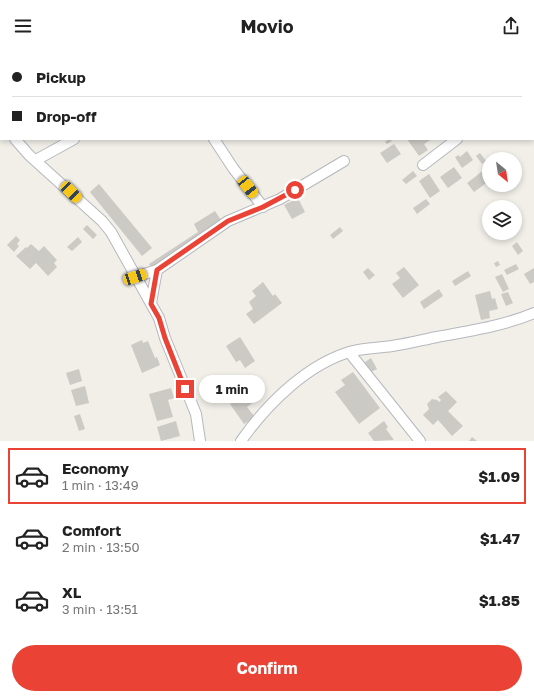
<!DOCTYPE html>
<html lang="en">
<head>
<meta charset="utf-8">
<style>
  body { margin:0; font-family:"Golos Text",sans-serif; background:#f6f6f6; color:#222; height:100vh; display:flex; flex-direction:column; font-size:15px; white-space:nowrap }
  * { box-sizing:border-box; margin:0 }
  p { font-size:13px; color:#767676 }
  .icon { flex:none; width:22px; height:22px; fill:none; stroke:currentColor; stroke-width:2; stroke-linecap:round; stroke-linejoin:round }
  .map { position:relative; height:389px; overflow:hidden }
  .panel { display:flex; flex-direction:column; background:#fff; flex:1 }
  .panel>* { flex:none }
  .hud { position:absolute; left:0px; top:0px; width:534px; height:88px; box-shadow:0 2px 6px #0003; display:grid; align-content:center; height:88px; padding:0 12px; background:#fff }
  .needle { width:26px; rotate:150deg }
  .controls { position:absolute; left:482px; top:100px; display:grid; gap:8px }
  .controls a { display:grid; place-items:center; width:40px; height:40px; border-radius:50%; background:#fff; box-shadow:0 2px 6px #0003; font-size:20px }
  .end { position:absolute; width:18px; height:18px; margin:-9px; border:5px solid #ea4335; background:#fff; box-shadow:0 0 0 2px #fff }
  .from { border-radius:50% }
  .bubble { position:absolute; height:28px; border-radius:14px; background:#fff; box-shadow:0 2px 6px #0003; font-size:13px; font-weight:700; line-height:28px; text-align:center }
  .car { position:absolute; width:12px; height:24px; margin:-12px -6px; border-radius:5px; box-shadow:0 0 3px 1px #0007; background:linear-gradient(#f5c518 24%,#345 0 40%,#f5c518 0 76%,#345 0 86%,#f5c518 0) }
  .hud b { display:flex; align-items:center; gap:14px; height:38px; font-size:15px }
  .hud b+b { border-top:1px solid #e0e0e0 }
  .hud i { width:10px; height:10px; background:#222 }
  ul { padding:7px 0 0; list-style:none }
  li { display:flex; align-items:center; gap:12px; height:56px; margin:0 8px 6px; padding:0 4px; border:2px solid transparent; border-radius:0px }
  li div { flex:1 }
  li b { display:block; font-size:15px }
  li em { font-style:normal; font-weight:700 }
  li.active { border-color:#ea4335 }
  li>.icon { width:36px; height:36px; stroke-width:1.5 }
  .button { display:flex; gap:8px; margin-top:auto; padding:8px 12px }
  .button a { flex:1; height:46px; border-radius:24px; background:#ea4335; color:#fff; font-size:16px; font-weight:700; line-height:46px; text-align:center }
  header { display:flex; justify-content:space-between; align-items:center; height:52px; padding:0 12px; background:#fff; font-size:18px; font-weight:700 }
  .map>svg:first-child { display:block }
</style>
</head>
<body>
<header><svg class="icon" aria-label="menu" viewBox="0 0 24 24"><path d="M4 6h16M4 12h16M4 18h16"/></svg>Movio<svg class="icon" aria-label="share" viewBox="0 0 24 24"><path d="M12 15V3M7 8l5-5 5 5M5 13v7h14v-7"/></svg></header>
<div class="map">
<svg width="534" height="389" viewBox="0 0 534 389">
  <rect width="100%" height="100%" fill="#f1efe8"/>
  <!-- building -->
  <path fill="#cccac5" d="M389,87L392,89L387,92L385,90Z
    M407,87H432L424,92L428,98L419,104Z
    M394,92L401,102L387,111L380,101Z
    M467,99L473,108L462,116L455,105L459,103L460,105Z
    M480,101L486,109L482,112L476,104Z
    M489,114V129L474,140L467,131Z
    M454,115L462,126L448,136L440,125Z
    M413,119L417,124L406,132L402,128Z
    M429,122L440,139L430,146L419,129Z
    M99,132L152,196L142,204L90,140Z
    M298,146L305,160L292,167L284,153Z
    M426,147L430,152L417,162L413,156Z
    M215,159L223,171L152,216L149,212L198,180L194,172Z
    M87,173L97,183L93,187L83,177Z
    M340,175L343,179L333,187L330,183Z
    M16,184L20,188L17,192L19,194L14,200L7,193Z
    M78,185L82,190L72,199L67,195Z
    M517,190L523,199L518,203L512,194Z
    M31,192L39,199L44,194L57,208L54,211L57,215L48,224L36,211L30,217L16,204L26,195L27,196Z
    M498,209L500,213L496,215L494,211Z
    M516,212L519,217L507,223L504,218Z
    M404,215L419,233L403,246L392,232L400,226L396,221Z
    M368,216L375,223L369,228L363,220Z
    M534,216V230L530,232L524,222Z
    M468,219L471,224L455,234L452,229Z
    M502,222L509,237L503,240L495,225Z
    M263,230L273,244L275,242L282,251L254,272L246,262L253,257L249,250L256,244L252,239Z
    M439,237L443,244L424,257L420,250Z
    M490,239L492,247L495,246L498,257L489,259L490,266L481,268L475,243Z
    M508,240L513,251L506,254L501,242Z
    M240,285L255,309L245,316L240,308L236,310L226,294Z
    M142,288L143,291L148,289L155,306L157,305L160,313L142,321L131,293Z
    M371,306L377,317L371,320L365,310Z
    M79,317L82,329L70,333L66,321Z
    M353,320L380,356L359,372L335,340L345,333L341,328Z
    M85,334L89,351L76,354L71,338Z
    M171,336L174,346L168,348L173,365L157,369L149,342Z
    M251,338L258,347L247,355L255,365L244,372L230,352Z
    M446,339L457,350L448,359L463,374L452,384L438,368L433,373L423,363L429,357L427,352L432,347L437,348L439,350L441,348L438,345Z
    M80,362L85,377L79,379L74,364Z
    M176,369L180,384L161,389L157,375Z
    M384,369L388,375L386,377L394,388L374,389L368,381Z
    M472,385L477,389H469Z"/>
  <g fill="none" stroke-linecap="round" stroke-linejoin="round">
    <!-- minor casing -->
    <g stroke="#b5b8bc" stroke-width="12">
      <path id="minor" d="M533,19L534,18
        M0,70L1,71
        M15,87L29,103L102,169L111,180L159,266L165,286L196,362L200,389
        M214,87L233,116L263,155
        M36,108L74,87
        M423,113L457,87
        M135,225L157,218L228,169L280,147L344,109
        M151,251L157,218
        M349,300L420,389
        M241,389C267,352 308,311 353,299C366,296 379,296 392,294C407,292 422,288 437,285C470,279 503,274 534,261"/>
    </g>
    <!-- minor -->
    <use href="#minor" stroke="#fff" stroke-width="10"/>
  </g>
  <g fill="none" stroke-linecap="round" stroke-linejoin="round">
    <!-- route -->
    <path stroke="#ea4335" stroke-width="5" d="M185,337L165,286L159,266L151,252L157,218L228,169L263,155L295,138"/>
  </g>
</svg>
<div class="controls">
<a><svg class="needle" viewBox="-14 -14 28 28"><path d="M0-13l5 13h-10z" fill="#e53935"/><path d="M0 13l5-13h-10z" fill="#767676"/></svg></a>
<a><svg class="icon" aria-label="layers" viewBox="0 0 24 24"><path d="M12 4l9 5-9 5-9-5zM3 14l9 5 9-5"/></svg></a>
</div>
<i class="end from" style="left:295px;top:138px"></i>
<i class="end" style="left:185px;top:337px"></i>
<div class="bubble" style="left:199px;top:323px;width:66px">1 min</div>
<i class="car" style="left:248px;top:135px;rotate:142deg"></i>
<i class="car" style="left:71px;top:140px;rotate:135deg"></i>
<i class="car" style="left:135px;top:225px;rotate:72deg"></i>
<div class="hud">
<b><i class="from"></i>Pickup</b>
<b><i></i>Drop-off</b>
</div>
</div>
<section class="panel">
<ul>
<li class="active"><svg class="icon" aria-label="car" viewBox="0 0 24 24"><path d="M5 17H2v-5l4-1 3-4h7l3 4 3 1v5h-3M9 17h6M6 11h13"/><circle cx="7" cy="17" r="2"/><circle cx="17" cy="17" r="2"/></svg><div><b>Economy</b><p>1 min · 13:49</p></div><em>$1.09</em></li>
<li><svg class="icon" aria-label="car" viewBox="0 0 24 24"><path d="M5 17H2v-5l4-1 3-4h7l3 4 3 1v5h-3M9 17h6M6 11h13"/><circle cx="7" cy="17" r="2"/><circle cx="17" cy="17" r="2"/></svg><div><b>Comfort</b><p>2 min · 13:50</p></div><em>$1.47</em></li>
<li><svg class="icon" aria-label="car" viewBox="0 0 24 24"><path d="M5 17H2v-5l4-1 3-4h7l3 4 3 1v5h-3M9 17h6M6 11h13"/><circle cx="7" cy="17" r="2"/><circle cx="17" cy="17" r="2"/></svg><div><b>XL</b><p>3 min · 13:51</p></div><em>$1.85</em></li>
</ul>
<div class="button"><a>Confirm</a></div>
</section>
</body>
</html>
